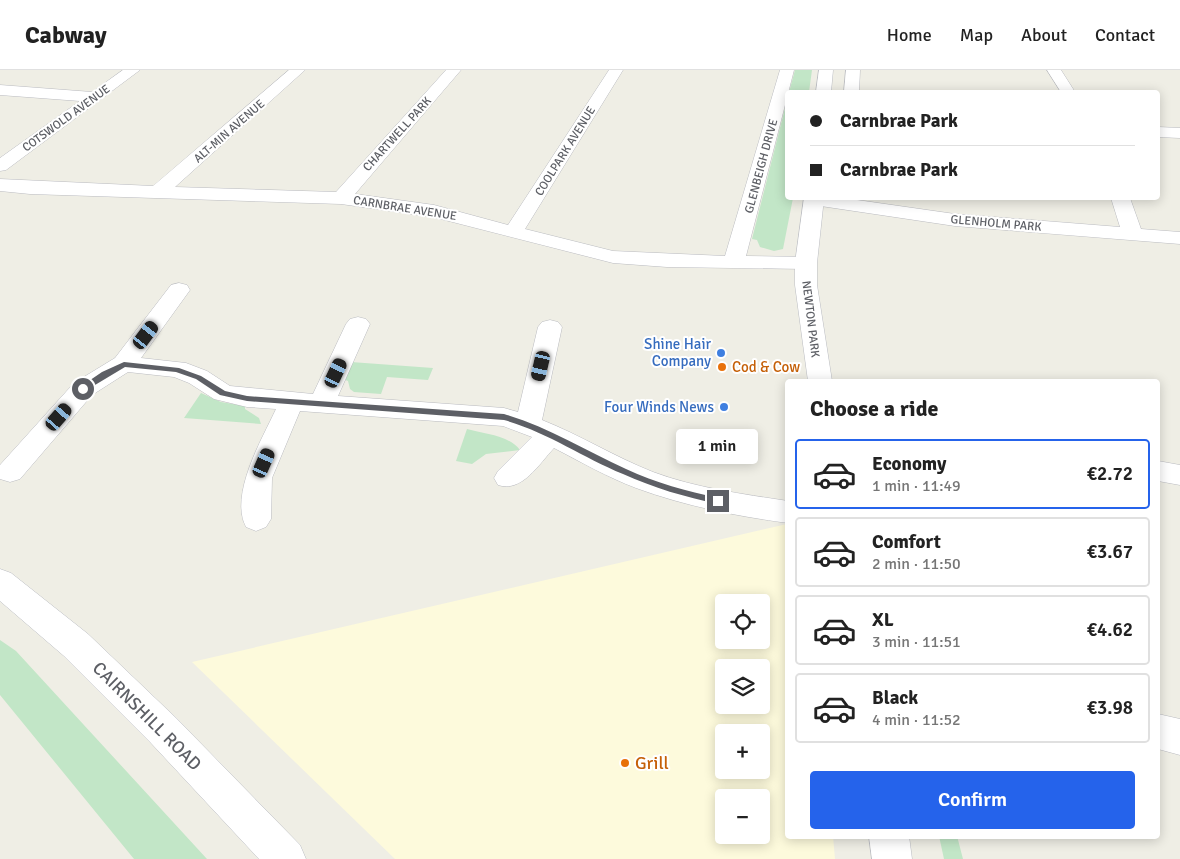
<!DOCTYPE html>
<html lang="en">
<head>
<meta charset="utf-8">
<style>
  body { margin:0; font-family:Signika,sans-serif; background:#f6f6f6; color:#222; height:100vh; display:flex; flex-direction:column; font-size:19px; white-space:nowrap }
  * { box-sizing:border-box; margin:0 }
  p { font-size:16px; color:#767676 }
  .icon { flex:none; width:28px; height:28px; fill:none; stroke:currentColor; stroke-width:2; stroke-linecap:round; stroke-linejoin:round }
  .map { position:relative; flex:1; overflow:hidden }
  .sheet { position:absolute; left:785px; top:309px; width:375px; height:460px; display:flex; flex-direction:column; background:#fff; border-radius:5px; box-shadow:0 2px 12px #0003 }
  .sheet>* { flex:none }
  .guide { position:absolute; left:785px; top:20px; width:375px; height:110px; border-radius:5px; box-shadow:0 2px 12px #0003; display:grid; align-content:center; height:110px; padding:0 25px; background:#fff }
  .controls { position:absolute; left:715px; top:524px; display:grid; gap:10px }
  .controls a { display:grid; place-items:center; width:55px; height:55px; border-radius:5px; background:#fff; box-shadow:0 2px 12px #0003; font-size:25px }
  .end { position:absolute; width:22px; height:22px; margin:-11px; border:6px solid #5d5f65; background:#fff; box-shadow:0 0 0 2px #fff }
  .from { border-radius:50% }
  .bubble { position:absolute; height:35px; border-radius:5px; background:#fff; box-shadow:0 2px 12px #0003; font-size:16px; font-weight:600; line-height:35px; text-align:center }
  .car { position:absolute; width:15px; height:30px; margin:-15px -8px; border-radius:6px; box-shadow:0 0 4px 1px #0007; background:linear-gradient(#222 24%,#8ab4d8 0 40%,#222 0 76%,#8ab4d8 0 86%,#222 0) }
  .guide b { display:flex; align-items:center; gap:18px; height:48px; font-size:19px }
  .guide b+b { border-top:1px solid #e0e0e0 }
  .guide i { width:12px; height:12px; background:#222 }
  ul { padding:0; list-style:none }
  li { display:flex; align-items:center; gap:15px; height:70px; margin:0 10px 8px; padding:0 15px; border:2px solid #e0e0e0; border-radius:5px }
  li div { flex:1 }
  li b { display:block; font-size:19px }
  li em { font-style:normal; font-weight:600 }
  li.on { border-color:#2563eb }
  li>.icon { width:45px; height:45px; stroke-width:1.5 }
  h2 { padding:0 25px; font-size:22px; line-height:60px }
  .primary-button { display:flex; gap:10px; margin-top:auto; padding:10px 25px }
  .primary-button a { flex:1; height:58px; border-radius:5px; background:#2563eb; color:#fff; font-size:20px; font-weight:600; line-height:58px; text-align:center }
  header { display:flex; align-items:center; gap:30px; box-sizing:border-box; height:70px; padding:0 25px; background:#fff; border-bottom:1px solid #e0e0e0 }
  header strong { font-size:24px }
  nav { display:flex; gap:28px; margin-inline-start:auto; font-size:18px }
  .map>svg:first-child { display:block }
</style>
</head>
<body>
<header>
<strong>Cabway</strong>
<nav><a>Home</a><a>Map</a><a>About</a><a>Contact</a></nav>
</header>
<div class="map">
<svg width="1180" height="789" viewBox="0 0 1180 789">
  <rect width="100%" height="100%" fill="#efeee5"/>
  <!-- commercial -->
  <path fill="#fdfadc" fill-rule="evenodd" d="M787,454L788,766H833L835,789H395L192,592ZM724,532H761V570H724ZM724,598H761V635H724ZM724,662H761V700H724ZM724,728H761V765H724Z"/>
  <!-- green -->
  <path fill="#c2e6c7" d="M795,0H812L809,22H789Z
    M787,30L788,128H793L783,179L774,181L760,177L757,170L752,169Z
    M351,292L433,298L428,310L387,307L381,324L354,322L350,319L348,311L343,309Z
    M201,323L221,332L245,336V339L259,348L261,354L184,348Z
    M467,359C484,364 509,365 520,380L486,384L472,394L456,391Z
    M0,570L16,581L207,789H134L0,625Z
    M939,766H957L963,789H944Z"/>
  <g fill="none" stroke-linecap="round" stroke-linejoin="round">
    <!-- street casing -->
    <g stroke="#babbc0" stroke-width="1">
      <path id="street" d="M123,0H140L6,100L0,101V88L80,31L0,25V15L92,22Z
        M289,0H305L175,117L336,122L446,0H461L355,124L434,135L508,155L609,0H623L525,159L613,181L725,186L780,0H794L746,186L806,187L813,189L817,193L813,197L806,199L667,197L613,193L433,147L341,134L30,124L0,121V109L153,116Z
        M846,0H860L859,22H844Z
        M1047,0H1061L1075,22H1061Z
        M1158,57L1180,58V68L1158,67Z
        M806,128H843L955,144L1120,157L1111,128H1130L1141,159L1180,162V174L955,156L814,135L807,133Z
        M179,213L187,215L190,220L141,288L186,293L207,301L230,316L313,324L346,254L350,249L358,247L366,249L370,254L338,326L504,338L518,342L538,257L542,252L550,250L558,252L562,257L542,350C580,365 615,387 653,402C696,418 742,424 788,431V453C736,446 685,436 636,418C607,407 581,392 554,378C539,394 522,423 498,415L494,408L498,401L532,367L503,356L300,341L272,408L271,449L266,457L256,461L246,457C229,425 262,369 276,339L247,337L214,329L189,313L174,307L128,302L92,325L20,409L10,412L0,409V395L74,313L115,288L171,215Z
        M1158,391L1180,395V415L1158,411Z
        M1158,644L1180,649V685L1158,679Z"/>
    </g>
    <!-- secondary casing -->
    <g stroke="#babcc2" stroke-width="1">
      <path id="secondary" d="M819,0H833L831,22H816Z
        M804,128H824L817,193V215L832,311H808L795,215V193Z
        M0,499L11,503L88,564L176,648L300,775L306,789H259L150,672L64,586L0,531Z
        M869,766H909L912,789H872Z"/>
    </g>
    <!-- street -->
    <use href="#street" fill="#fff" fill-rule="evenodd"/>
    <!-- secondary -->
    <use href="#secondary" fill="#fff" fill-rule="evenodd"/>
  </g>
  <!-- route -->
  <path fill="#5d5f65" d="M124,292L179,298L201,306L225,321L247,326L504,344C548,357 585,380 626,399C656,413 687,421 718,428L722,431L718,434C685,427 654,418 623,404C582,387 547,362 504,350L247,331L220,325L196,309L176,302L125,297L85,321H80V317L102,302Z"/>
  <!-- markers -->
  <g fill="#3f7fe0" stroke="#fff" stroke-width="2">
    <circle cx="721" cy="283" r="5"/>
    <circle cx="724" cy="337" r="5"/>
  </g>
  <g fill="#e8710a" stroke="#fff" stroke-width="2">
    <circle cx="722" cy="297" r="5"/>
    <circle cx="625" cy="693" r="5"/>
  </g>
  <g text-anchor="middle" stroke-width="4" stroke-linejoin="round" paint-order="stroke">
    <!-- far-street labels -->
    <g font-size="12" fill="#5d5f65" stroke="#fff">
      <text transform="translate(66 48) rotate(-36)" y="4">COTSWOLD AVENUE</text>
      <text transform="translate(229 61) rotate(-41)" y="4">ALT-MIN AVENUE</text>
      <text transform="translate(397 64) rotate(-48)" y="4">CHARTWELL PARK</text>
      <text transform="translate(565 81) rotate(-58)" y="4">COOLPARK AVENUE</text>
      <text transform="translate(761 96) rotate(-75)" y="4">GLENBEIGH DRIVE</text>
      <text transform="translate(405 138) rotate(9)" y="4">CARNBRAE AVENUE</text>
      <text transform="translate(996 153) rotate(5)" y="4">GLENHOLM PARK</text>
      <text transform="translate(811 249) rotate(83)" y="4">NEWTON PARK</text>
    </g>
    <!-- shop labels -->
    <g font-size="15" fill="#366cbe" stroke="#fff" text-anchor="end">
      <text x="711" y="279">Shine Hair<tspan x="711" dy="17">Company</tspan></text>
      <text x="714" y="342">Four Winds News</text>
    </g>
    <!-- food labels -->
    <g font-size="15" fill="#c56008" stroke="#fff" text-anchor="start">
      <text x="732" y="302">Cod &amp; Cow</text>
    </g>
    <!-- near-street labels -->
    <g font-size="18" fill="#5d5f65" stroke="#fff">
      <text transform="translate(147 646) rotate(45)" y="6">CAIRNSHILL ROAD</text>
    </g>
    <!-- near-food labels -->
    <g font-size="18" fill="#c56008" stroke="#fff" text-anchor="start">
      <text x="635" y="699">Grill</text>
    </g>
  </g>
</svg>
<div class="controls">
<a><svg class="icon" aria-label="locate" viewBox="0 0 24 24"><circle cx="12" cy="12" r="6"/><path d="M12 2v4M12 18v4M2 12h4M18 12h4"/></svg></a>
<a><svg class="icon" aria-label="layers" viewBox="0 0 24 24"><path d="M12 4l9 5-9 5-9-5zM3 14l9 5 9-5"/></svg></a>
<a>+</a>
<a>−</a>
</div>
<i class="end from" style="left:83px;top:319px"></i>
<i class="end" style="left:718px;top:431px"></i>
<div class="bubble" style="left:676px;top:359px;width:82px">1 min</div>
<i class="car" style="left:146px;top:265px;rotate:37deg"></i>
<i class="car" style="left:541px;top:296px;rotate:193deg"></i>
<i class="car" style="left:336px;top:303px;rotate:25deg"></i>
<i class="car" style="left:59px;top:347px;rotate:41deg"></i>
<i class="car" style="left:264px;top:393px;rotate:24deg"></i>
<div class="guide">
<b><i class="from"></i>Carnbrae Park</b>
<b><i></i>Carnbrae Park</b>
</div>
<section class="sheet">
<h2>Choose a ride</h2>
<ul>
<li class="on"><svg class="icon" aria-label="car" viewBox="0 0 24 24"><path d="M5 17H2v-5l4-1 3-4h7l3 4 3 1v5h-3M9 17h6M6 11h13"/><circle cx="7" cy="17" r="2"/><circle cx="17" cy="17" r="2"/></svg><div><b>Economy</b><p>1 min · 11:49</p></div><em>€2.72</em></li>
<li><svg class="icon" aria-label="car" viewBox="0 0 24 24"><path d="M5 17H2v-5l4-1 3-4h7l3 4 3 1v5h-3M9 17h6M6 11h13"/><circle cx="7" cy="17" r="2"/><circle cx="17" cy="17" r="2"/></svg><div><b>Comfort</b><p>2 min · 11:50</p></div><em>€3.67</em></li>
<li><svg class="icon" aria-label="car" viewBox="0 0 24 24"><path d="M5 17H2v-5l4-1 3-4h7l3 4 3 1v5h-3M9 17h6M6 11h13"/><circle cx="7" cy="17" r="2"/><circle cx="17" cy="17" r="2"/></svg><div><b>XL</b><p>3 min · 11:51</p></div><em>€4.62</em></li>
<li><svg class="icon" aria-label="car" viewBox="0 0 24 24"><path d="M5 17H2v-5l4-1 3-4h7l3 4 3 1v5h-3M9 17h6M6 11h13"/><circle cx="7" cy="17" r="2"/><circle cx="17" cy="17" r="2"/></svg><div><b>Black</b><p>4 min · 11:52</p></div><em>€3.98</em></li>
</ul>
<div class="primary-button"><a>Confirm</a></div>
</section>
</div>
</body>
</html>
